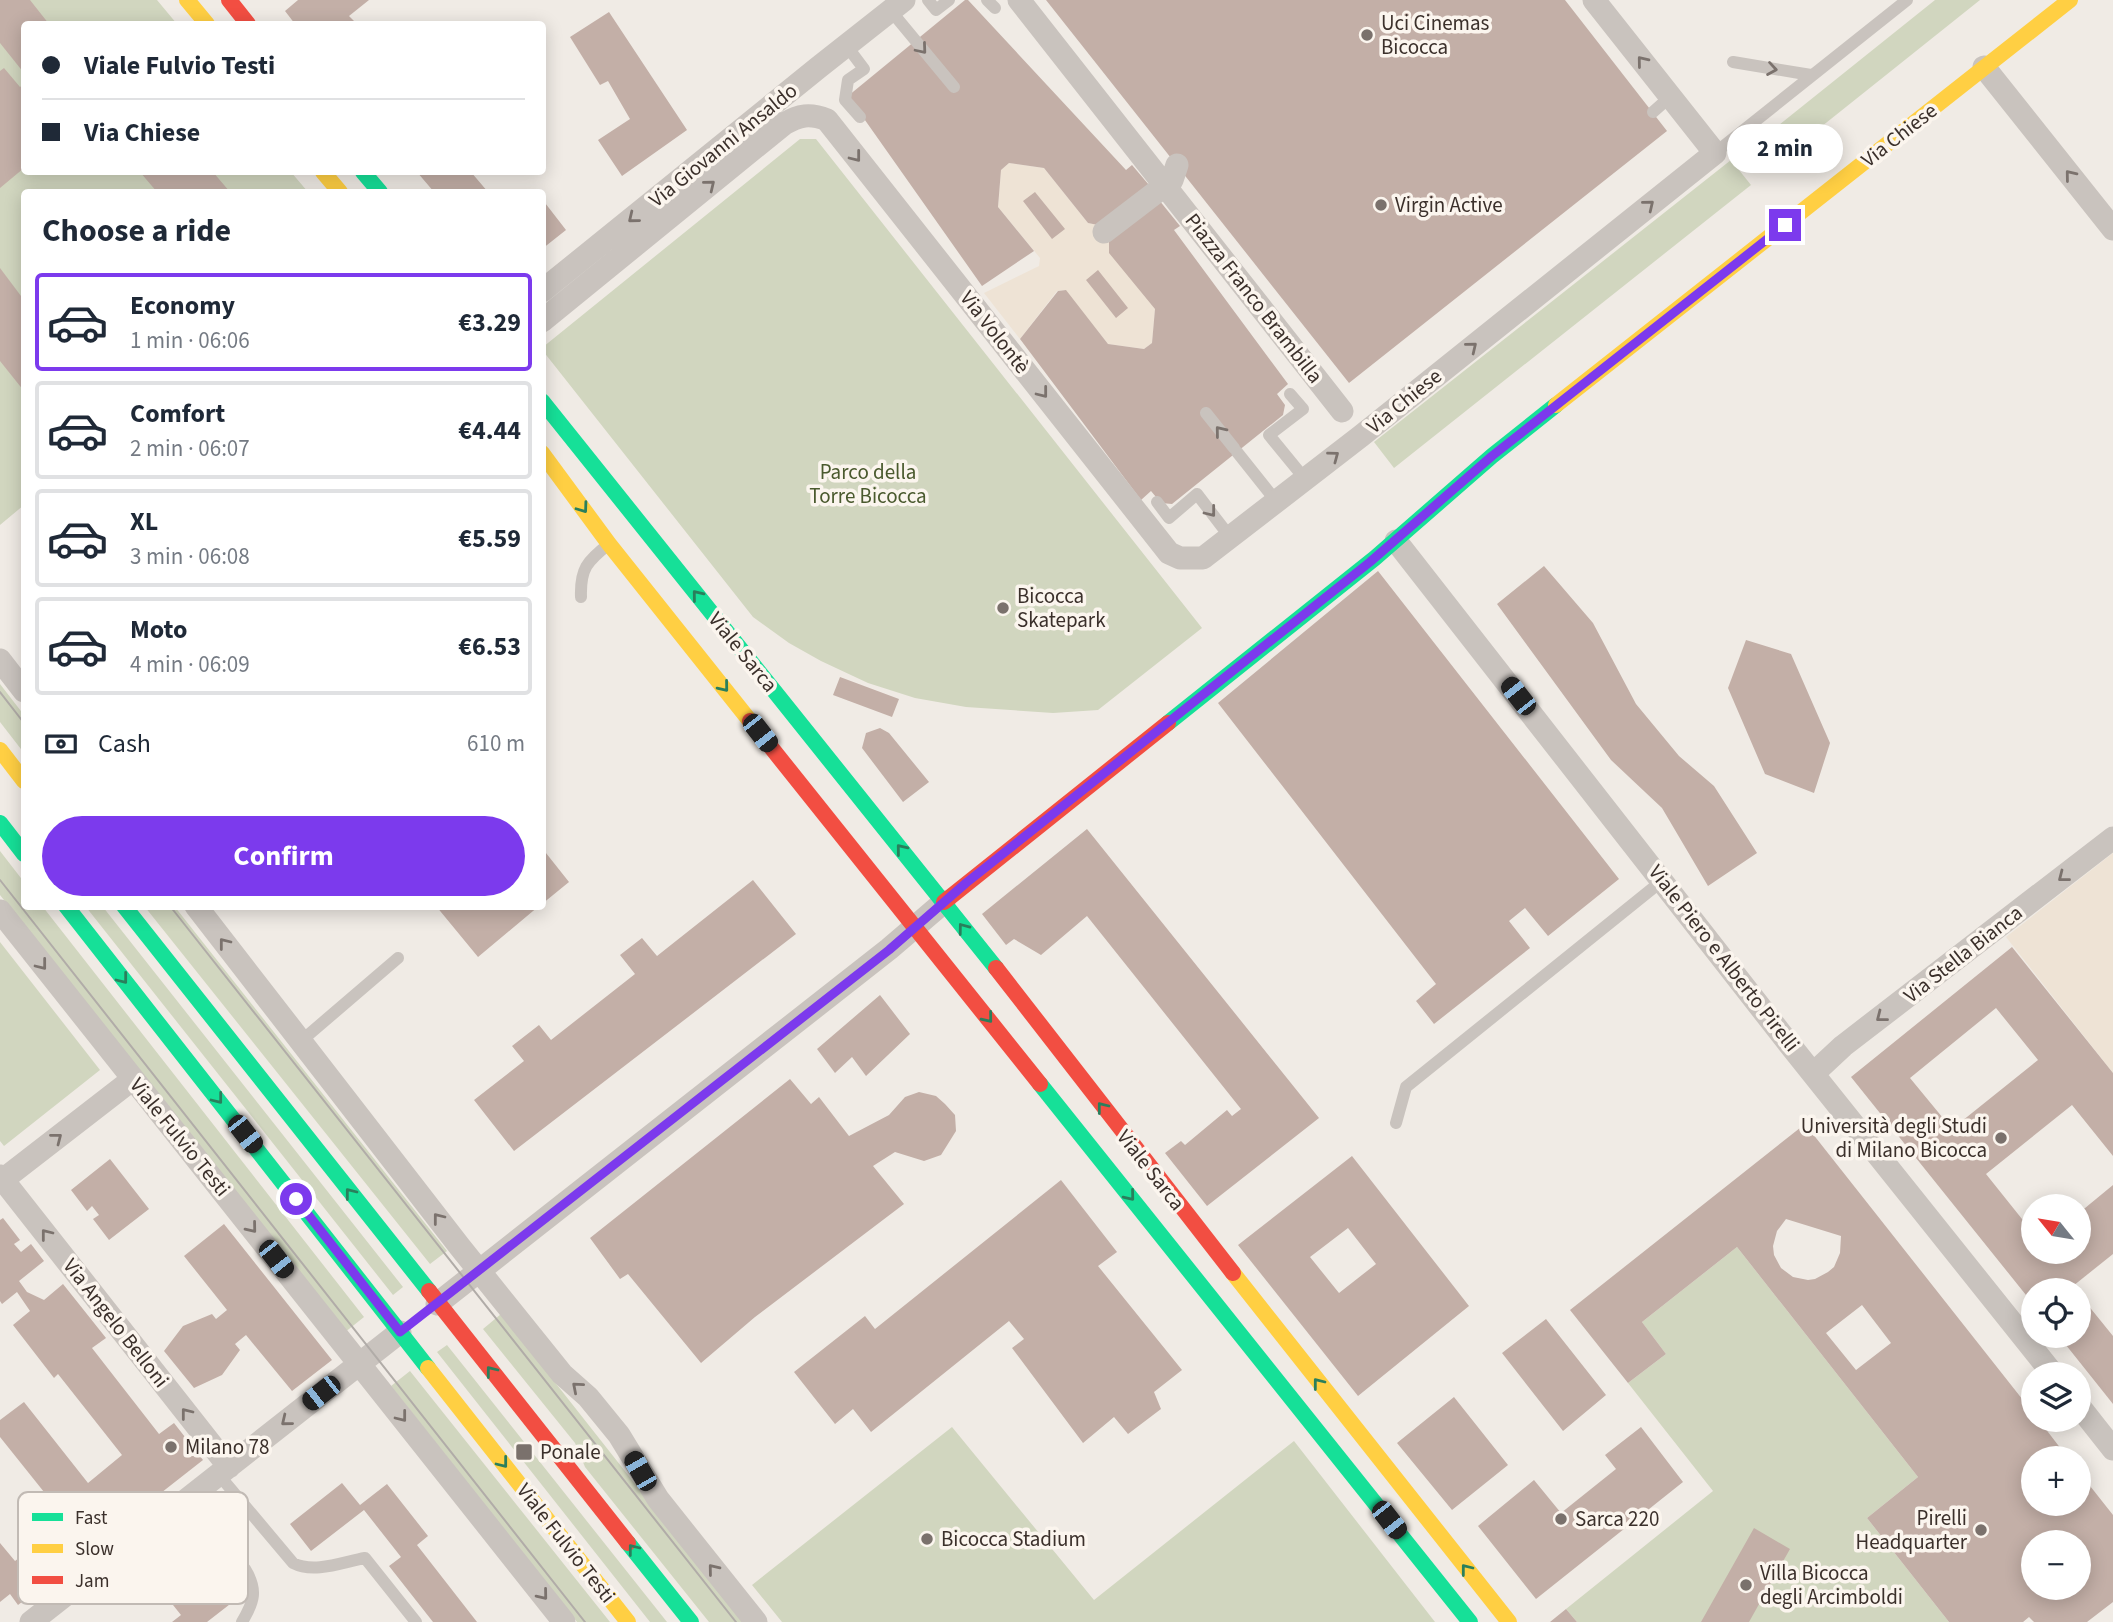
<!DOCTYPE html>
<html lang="en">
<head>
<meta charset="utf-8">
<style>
  body { margin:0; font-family:"Source Sans 3",sans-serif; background:#f6f6f7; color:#1f2937; height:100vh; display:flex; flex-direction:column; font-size:26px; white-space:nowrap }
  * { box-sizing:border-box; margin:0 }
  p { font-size:23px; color:#747a83 }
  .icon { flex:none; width:38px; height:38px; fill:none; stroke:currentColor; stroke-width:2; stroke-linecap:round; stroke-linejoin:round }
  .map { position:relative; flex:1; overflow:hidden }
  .drawer { position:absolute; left:21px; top:189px; width:525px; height:721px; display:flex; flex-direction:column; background:#fff; border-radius:7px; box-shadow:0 4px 18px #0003 }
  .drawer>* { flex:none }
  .banner { position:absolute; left:21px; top:21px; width:525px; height:154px; border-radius:7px; box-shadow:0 4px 18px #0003; display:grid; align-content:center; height:154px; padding:0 21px; background:#fff }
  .needle { width:46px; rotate:300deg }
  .buttons { position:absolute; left:2021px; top:1194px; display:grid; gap:14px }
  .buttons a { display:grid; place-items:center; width:70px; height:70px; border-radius:50%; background:#fff; box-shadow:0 4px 18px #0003; font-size:35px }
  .end { position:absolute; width:32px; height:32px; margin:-16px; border:9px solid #7c3aed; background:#fff; box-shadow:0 0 0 4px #fff }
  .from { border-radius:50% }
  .bubble { position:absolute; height:49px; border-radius:24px; background:#fff; box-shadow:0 4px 18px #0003; font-size:23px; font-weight:700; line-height:49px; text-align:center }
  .car { position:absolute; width:21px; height:42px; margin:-21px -10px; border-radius:9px; box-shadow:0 0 5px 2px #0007; background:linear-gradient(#222 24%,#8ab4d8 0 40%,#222 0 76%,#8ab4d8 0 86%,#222 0) }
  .banner b { display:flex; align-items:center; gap:24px; height:66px; font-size:26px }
  .banner b+b { border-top:2px solid #e0e1e3 }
  .banner i { width:18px; height:18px; background:#1f2937 }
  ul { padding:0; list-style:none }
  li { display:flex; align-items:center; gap:21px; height:98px; margin:0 14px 10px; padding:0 7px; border:4px solid #e0e1e3; border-radius:7px }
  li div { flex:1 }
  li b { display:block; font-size:26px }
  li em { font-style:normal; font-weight:700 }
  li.current { border-color:#7c3aed }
  li>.icon { width:63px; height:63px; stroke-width:1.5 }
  h2 { padding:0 21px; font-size:32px; line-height:84px }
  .pay { display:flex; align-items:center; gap:18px; height:77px; padding:0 21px; font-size:26px }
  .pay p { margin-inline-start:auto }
  .primary-button { display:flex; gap:14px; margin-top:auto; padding:14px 21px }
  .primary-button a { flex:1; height:80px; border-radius:42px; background:#7c3aed; color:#fff; font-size:28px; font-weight:700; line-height:80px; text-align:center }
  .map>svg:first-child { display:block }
</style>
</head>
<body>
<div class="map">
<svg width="2113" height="1622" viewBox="0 0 2113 1622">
  <rect width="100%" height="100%" fill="#f0ebe5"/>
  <!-- green -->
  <path fill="#d1d6bf" d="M0,0H157L177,24H24V172H291L308,192H24V505L0,525Z
    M1935,0H1980L1767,170L1749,149Z
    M800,139H816L1202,628L1098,710L1053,713L966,707L915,698L868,683L821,661L789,643L753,617L543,351V347Z
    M1731,160L1751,185L1394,468L1374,442Z
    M0,684L24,715V753L0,722Z
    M0,851L24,882V906L43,907L364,1317L344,1333L0,895Z
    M86,907H103L403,1287L393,1295Z
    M145,907H175L447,1251L430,1264Z
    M0,942L100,1070L4,1146L0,1141Z
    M1737,1247L1918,1477L1867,1518L1949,1622H1577L1566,1609L1713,1491L1628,1383L1666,1354L1642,1322Z
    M501,1314L744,1622H709L585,1467L575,1443L483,1329Z
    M447,1345L667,1622H650L437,1352Z
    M410,1371L610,1622H577L391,1386Z
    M952,1427L1094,1600L1294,1441L1435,1622H782L752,1585Z"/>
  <!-- plaza -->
  <path fill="#eee3d5" d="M1009,163L1044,168L1088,223L1098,225L1155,309L1152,343L1144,349L1108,344L1065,290L1057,291L1020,339L984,293L1039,266L1040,258L998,207L1001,170Z
    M2113,853V1073L2006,937Z"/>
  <!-- building -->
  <path fill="#c3afa7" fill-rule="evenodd" d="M0,0H30L49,24H24V73L0,43Z
    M298,0H369L349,16L357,24H295L285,11Z
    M965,0H968L1126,170L1132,165L1149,185L1098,225L1088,223L1044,168L1009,163L1001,170L998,207L1034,251L982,286L848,96Z
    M1046,0H1565L1667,131L1349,383Z
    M609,12L687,130L622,176L598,140L630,119L608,81L600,85L570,37Z
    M4,68L20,87L24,84V168L0,188V71Z
    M140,172H213L230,192H157Z
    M417,172H471L488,192H434Z
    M1035,192L1065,229L1052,239L1023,201Z
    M542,199L566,230L542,249Z
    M1159,200L1180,226L1174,230L1288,384L1277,394L1285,405L1283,415L1172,504L1161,503L1151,491L1141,500L1020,339L1058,291L1066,290L1108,344L1144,349L1152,343L1155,309L1109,253V238Z
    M0,268L24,300V391L0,361Z
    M1098,270L1128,308L1116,318L1086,280Z
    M1544,566L1593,623L1636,704L1679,756L1714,786L1757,853L1708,886L1662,808L1611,760L1497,604Z
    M1378,571L1619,879L1548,936L1525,908L1509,921L1530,948L1434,1024L1416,1001L1436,984L1218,703Z
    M1746,640L1791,654L1830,743L1814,793L1765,774L1728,688Z
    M840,677L899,699L892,717L833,695Z
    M880,728L889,733L929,782L903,802L862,748L866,733Z
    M1087,829L1319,1118L1207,1206L1165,1153L1181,1141L1185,1145L1227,1110L1232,1116L1241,1109L1087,916L1041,955L1014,939L1006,945L982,914Z
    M542,848L569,882L542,904Z
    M753,880L796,934L514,1151L474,1100L524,1061L512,1046L539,1025L551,1040L635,974L620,955L642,938L657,956Z
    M436,906H539L478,957Z
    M2012,947L2113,1073V1156L2072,1105L1986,1174L2034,1234V1251H2079V1213L2113,1185V1254L2073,1286L2076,1290H2034V1305L1851,1077ZM1996,1008L2038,1060L1952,1129L1910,1078Z
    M880,995L910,1034L866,1076L852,1057L835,1073L817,1049Z
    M790,1079L811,1104L819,1097L849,1136L889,1115L905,1097L919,1092L936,1096L945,1104L955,1115L956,1131L941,1155L924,1161L895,1152L873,1166L904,1204L755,1317L701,1363L628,1274L620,1279L590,1238Z
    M1805,1124L2034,1414V1419H2038L2068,1458H2034V1503H2079V1472L2113,1515V1602L2087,1622H2034L2029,1617L2023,1622H1949L1867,1518L1918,1477L1737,1247L1642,1322L1666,1354L1628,1383L1570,1310ZM1786,1219L1841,1236L1840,1253L1834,1267L1828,1272L1815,1279L1808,1280L1793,1277L1781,1268L1774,1255L1773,1246L1777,1231ZM1862,1305L1891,1343L1856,1370L1826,1333ZM2034,1542H2079V1587H2034Z
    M1352,1156L1469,1306L1358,1396L1238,1245ZM1348,1228L1376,1264L1339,1293L1310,1257Z
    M110,1159L149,1209L109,1240L93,1219L99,1215L92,1206L87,1211L71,1190Z
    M1061,1180L1117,1252L1098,1266L1182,1370L1154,1392L1161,1409L1128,1434L1114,1417L1083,1443L1012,1348L1024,1339L1009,1321L871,1432L853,1409L835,1424L794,1372L865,1316L875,1329Z
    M3,1218L20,1240L14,1244L21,1252L31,1244L44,1261L19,1281L27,1292L44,1300L63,1284L106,1338L92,1348L159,1434L174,1423L203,1460L18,1605L10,1594L0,1602V1543L15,1561L32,1548L21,1535L56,1507L0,1437V1420L24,1402L88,1483L122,1455L58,1374L54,1378L13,1325L30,1311L17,1292L2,1304L0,1301V1220Z
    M224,1224L332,1360L292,1391L246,1335L235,1344L240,1350L222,1375L194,1388L164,1351L183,1326L212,1314L216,1319L227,1310L184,1256Z
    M2079,1294L2113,1336V1404L2058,1335H2079Z
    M1546,1319L1606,1395L1563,1431L1502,1353Z
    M1454,1397L1508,1465L1452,1510L1397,1443Z
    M1641,1427L1683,1482L1536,1599L1478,1526L1534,1480L1561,1513L1616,1469L1605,1455Z
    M342,1483L360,1505L387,1484L428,1536L417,1545L477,1622H433L389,1566L401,1557L364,1510L311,1551L290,1524Z
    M1754,1528L1790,1549L1749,1622H1701Z
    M222,1567L243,1594L207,1622H172L181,1615L173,1605Z
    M1566,1609L1577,1622H1550Z"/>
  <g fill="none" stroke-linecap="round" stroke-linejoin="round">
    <!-- lane -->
    <path stroke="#c9c3be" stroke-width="12" d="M928,0L936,10L949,0
      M987,0L995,8
      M891,11L954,87
      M846,45L864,69L848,80L845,100L860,117
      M1733,62L1811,75
      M1653,112L1671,96
      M1715,153L1907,0
      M1290,394L1303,409L1269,435L1305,479
      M1206,413L1234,448
      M1237,452L1276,501
      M1157,502L1169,518L1197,494L1230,537
      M581,597C580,569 587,561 609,544
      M300,1042L398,958
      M1396,1123L1406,1087L1663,880
      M219,1475L293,1563C314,1574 343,1562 365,1558L416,1622
      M187,1499L245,1569C258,1590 254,1602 242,1622"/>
    <!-- street -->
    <path stroke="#c9c3be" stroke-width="23" d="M1019,0L1342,411
      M1984,67L2113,229
      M1104,232L1172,180L1177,165
      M542,291L819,67L904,0
      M542,321L784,124C799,115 810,113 827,120L1169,553L1180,558H1203L1361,436L1715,153L1594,0
      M1396,541L1786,1040L2053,1374
      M0,660L24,691
      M196,906L460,1247L562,1374L588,1397L619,1435L658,1499L756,1622
      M0,911L564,1622
      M1814,1073L1843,1046L2113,838
      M0,1176L229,1467
      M0,1182L133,1079
      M437,1304L889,949L944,902
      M2079,1406L2113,1449
      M31,1622L400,1332"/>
    <!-- fast -->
    <path stroke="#16e098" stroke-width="16" d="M363,172L380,192
      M542,401L996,968
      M1168,723L1375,558L1492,456L1556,405
      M0,823L24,854
      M66,906L428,1368
      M124,906L429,1291
      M1040,1084L1470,1622
      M628,1543L691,1622"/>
    <!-- slow -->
    <path stroke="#ffcf43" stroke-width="16" d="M187,0L207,24
      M323,172L340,192
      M1556,405L2070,0
      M542,453L609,544L750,721
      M0,750L24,781
      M1233,1273L1509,1622
      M428,1368L628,1622"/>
    <!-- jam -->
    <path stroke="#f24e42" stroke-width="16" d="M229,0L248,24
      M750,721L1040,1084
      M944,902L1168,723
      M996,968L1233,1273
      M429,1291L628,1543"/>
    <!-- tram -->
    <path stroke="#b1aca8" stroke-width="2" d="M0,692L24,723
      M0,880L585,1622
      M170,906L736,1622"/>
  </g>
  <!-- one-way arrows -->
  <defs><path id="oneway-chevron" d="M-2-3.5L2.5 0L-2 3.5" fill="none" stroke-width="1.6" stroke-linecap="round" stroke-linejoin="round" transform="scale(1.75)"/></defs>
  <g stroke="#7b726d">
    <use href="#oneway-chevron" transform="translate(922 49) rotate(50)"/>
    <use href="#oneway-chevron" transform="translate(1642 61) rotate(-129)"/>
    <use href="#oneway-chevron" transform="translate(1772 69) rotate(9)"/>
    <use href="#oneway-chevron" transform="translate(856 157) rotate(52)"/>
    <use href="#oneway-chevron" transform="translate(2070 175) rotate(-129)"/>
    <use href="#oneway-chevron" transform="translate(710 185) rotate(-39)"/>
    <use href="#oneway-chevron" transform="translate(1649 205) rotate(-39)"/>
    <use href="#oneway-chevron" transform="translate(633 218) rotate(141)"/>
    <use href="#oneway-chevron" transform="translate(1472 347) rotate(-39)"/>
    <use href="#oneway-chevron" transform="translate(1043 393) rotate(52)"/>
    <use href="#oneway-chevron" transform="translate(1220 431) rotate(-129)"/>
    <use href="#oneway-chevron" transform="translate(1334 456) rotate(-37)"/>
    <use href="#oneway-chevron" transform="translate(1211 512) rotate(52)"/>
    <use href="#oneway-chevron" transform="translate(2063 877) rotate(142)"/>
    <use href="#oneway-chevron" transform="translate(224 943) rotate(-128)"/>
    <use href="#oneway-chevron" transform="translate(42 965) rotate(52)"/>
    <use href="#oneway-chevron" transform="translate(1881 1017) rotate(142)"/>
    <use href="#oneway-chevron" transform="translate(57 1138) rotate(-38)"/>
    <use href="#oneway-chevron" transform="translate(438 1218) rotate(-128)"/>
    <use href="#oneway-chevron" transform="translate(252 1228) rotate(51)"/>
    <use href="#oneway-chevron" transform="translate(46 1234) rotate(-128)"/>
    <use href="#oneway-chevron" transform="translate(577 1387) rotate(-139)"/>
    <use href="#oneway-chevron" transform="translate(186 1413) rotate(-128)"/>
    <use href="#oneway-chevron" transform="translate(402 1417) rotate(52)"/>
    <use href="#oneway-chevron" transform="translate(286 1421) rotate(141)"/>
    <use href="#oneway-chevron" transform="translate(713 1569) rotate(-129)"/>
    <use href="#oneway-chevron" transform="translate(543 1595) rotate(51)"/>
  </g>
  <g stroke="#2a7f5c">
    <use href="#oneway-chevron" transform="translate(583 508) rotate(54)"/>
    <use href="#oneway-chevron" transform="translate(697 595) rotate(-129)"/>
    <use href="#oneway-chevron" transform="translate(724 687) rotate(51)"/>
    <use href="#oneway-chevron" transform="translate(901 849) rotate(-129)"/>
    <use href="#oneway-chevron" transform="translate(963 928) rotate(-127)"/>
    <use href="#oneway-chevron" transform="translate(123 979) rotate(52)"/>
    <use href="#oneway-chevron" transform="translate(988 1018) rotate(51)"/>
    <use href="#oneway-chevron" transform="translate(218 1099) rotate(52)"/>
    <use href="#oneway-chevron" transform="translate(1102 1107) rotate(-128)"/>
    <use href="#oneway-chevron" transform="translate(350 1193) rotate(-128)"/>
    <use href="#oneway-chevron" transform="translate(1130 1196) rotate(51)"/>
    <use href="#oneway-chevron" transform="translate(491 1371) rotate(-128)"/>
    <use href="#oneway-chevron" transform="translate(1318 1383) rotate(-128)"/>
    <use href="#oneway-chevron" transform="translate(503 1463) rotate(52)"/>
    <use href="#oneway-chevron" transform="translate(633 1549) rotate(-128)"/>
    <use href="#oneway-chevron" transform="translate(1466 1569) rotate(-128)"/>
  </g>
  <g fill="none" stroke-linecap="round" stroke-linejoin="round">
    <!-- route -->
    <path stroke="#7c3aed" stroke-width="9" d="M296,1199L400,1332L889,950L966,883L1370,562L1492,456L1785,225"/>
  </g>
  <!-- markers -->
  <g fill="#7a716c" stroke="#fbf5ee" stroke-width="2.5">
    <circle cx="1367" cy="35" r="7"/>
    <circle cx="1381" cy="205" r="7"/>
    <circle cx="1003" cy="608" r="7"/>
    <circle cx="2001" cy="1138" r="7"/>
    <circle cx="171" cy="1447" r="7"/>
    <rect x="515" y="1443" width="18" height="18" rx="3.5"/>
    <circle cx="1561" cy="1519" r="7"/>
    <circle cx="1981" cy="1530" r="7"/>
    <circle cx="927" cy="1539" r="7"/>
    <circle cx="1746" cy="1585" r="7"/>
  </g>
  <g text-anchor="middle" stroke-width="7" stroke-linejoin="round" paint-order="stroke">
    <!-- poi labels -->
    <g font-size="21" fill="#3b302b" stroke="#fbf5ee" text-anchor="start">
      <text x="1381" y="30">Uci Cinemas<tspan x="1381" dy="24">Bicocca</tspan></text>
      <text x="1395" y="212">Virgin Active</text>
      <text x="1017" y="603">Bicocca<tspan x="1017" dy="24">Skatepark</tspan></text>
      <text x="1987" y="1133" text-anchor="end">Università degli Studi<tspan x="1987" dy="24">di Milano Bicocca</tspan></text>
      <text x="185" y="1454">Milano 78</text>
      <text x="540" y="1459">Ponale</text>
      <text x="1967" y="1525" text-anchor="end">Pirelli<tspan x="1967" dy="24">Headquarter</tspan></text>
      <text x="1575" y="1526">Sarca 220</text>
      <text x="941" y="1546">Bicocca Stadium</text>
      <text x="1760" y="1580">Villa Bicocca<tspan x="1760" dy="24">degli Arcimboldi</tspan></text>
    </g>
    <!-- street labels -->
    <g font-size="21" fill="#3b302b" stroke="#fbf5ee">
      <text transform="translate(1899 135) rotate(-38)" y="7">Via Chiese</text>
      <text transform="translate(723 145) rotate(-39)" y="7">Via Giovanni Ansaldo</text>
      <text transform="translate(1254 298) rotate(52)" y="7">Piazza Franco Brambilla</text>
      <text transform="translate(995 332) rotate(52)" y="7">Via Volontè</text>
      <text transform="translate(1404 401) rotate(-39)" y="7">Via Chiese</text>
      <text transform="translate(743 652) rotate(51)" y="7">Viale Sarca</text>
      <text transform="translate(1963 954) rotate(-38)" y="7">Via Stella Bianca</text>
      <text transform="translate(1724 958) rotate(52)" y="7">Viale Piero e Alberto Pirelli</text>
      <text transform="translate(180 1137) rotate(51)" y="7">Viale Fulvio Testi</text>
      <text transform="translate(1151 1170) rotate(52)" y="7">Viale Sarca</text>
      <text transform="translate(116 1323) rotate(52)" y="7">Via Angelo Belloni</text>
      <text transform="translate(566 1543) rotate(52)" y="7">Viale Fulvio Testi</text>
    </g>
    <!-- park labels -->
    <g font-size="21" fill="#4a5a2e" stroke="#fbf5ee">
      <text x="868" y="479">Parco della<tspan x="868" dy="24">Torre Bicocca</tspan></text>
    </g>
  </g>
  <!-- legend -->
  <rect x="18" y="1492" width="230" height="112" rx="10" fill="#fbf5ee" stroke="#c1bab4" stroke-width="2"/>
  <rect x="32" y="1513" width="31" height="8" fill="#16e098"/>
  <rect x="32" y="1544" width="31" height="9" fill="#ffcf43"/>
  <rect x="32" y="1576" width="31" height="8" fill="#f24e42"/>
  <g font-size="19" fill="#3b302b">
    <text x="75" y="1524">Fast</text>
    <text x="75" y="1555">Slow</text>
    <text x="75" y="1587">Jam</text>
  </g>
</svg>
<div class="buttons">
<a><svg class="needle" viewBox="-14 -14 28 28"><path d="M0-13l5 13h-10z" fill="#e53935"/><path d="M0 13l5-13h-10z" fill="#747a83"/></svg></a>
<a><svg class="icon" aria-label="locate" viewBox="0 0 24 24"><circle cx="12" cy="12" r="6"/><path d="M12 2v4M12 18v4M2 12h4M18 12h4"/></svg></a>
<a><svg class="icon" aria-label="layers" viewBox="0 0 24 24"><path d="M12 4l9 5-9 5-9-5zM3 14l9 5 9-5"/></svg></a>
<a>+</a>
<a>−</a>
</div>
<i class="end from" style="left:296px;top:1199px"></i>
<i class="end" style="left:1785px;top:225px"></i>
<div class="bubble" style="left:1727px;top:124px;width:116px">2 min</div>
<i class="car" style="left:1518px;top:696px;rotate:322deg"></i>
<i class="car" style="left:760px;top:733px;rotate:142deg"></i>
<i class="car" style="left:245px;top:1134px;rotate:142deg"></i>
<i class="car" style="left:276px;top:1259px;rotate:142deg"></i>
<i class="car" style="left:321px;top:1393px;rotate:232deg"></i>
<i class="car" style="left:640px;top:1471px;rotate:330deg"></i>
<i class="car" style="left:1389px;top:1520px;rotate:142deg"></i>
<div class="banner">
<b><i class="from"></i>Viale Fulvio Testi</b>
<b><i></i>Via Chiese</b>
</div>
<section class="drawer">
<h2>Choose a ride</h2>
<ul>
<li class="current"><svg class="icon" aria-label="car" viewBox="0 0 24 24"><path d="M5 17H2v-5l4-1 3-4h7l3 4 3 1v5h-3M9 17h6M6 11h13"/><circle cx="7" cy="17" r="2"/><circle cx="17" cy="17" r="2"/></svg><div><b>Economy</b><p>1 min · 06:06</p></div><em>€3.29</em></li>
<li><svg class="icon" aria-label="car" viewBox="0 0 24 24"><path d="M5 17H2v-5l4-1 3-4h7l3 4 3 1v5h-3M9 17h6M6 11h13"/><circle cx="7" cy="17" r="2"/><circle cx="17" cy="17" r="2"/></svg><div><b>Comfort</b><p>2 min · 06:07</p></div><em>€4.44</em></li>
<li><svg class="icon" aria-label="car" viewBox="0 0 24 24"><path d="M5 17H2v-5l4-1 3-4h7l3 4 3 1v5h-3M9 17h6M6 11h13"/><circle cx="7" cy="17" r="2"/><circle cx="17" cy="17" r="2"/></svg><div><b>XL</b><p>3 min · 06:08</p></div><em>€5.59</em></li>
<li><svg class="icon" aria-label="car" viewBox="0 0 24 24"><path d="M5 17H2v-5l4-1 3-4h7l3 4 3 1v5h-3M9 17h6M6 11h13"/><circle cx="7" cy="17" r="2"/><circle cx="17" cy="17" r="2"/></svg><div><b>Moto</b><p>4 min · 06:09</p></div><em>€6.53</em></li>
</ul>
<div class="pay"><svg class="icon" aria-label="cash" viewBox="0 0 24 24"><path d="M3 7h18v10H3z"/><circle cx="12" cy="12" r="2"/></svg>Cash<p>610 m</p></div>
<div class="primary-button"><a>Confirm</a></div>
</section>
</div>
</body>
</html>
